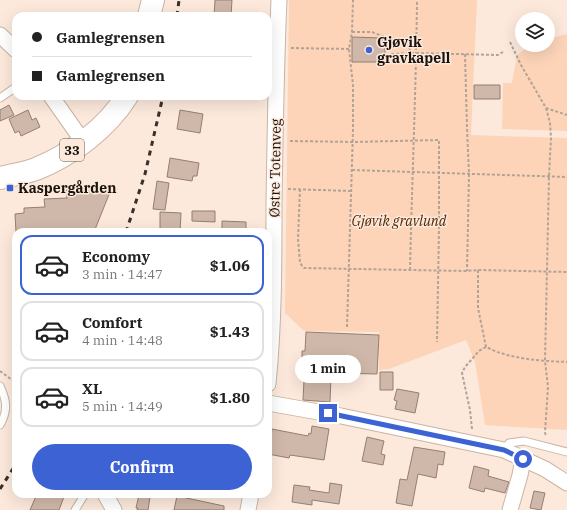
<!DOCTYPE html>
<html lang="en">
<head>
<meta charset="utf-8">
<style>
  body { margin:0; font-family:"IBM Plex Serif",serif; background:#f6f6f6; color:#222; height:100vh; display:flex; flex-direction:column; font-size:15px; white-space:nowrap }
  * { box-sizing:border-box; margin:0 }
  p { font-size:13px; color:#767676 }
  .icon { flex:none; width:22px; height:22px; fill:none; stroke:currentColor; stroke-width:2; stroke-linecap:round; stroke-linejoin:round }
  .map { position:relative; flex:1; overflow:hidden }
  .drawer { position:absolute; left:12px; top:228px; width:260px; height:270px; display:flex; flex-direction:column; background:#fff; border-radius:12px; box-shadow:0 4px 16px #0002 }
  .drawer>* { flex:none }
  .top-card { position:absolute; left:12px; top:12px; width:260px; height:88px; border-radius:12px; box-shadow:0 4px 16px #0002; display:grid; align-content:center; height:88px; padding:0 20px; background:#fff }
  .tools { position:absolute; left:515px; top:12px; display:grid; gap:8px }
  .tools a { display:grid; place-items:center; width:40px; height:40px; border-radius:50%; background:#fff; box-shadow:0 4px 16px #0002; font-size:20px }
  .end { position:absolute; width:18px; height:18px; margin:-9px; border:5px solid #3d62d3; background:#fff; box-shadow:0 0 0 2px #fff }
  .from { border-radius:50% }
  .bubble { position:absolute; height:28px; border-radius:14px; background:#fff; box-shadow:0 4px 16px #0002; font-size:13px; font-weight:800; line-height:28px; text-align:center }
  .top-card b { display:flex; align-items:center; gap:14px; height:38px; font-size:15px }
  .top-card b+b { border-top:1px solid #e0e0e0 }
  .top-card i { width:10px; height:10px; background:#222 }
  ul { padding:7px 0 0; list-style:none }
  li { display:flex; align-items:center; gap:12px; height:60px; margin:0 8px 6px; padding:0 12px; border:2px solid #e0e0e0; border-radius:12px }
  li div { flex:1 }
  li b { display:block; font-size:15px }
  li em { font-style:normal; font-weight:800 }
  li.selected { border-color:#3d62d3 }
  li>.icon { width:36px; height:36px; stroke-width:1.5 }
  .primary-button { display:flex; gap:8px; margin-top:auto; padding:8px 20px }
  .primary-button a { flex:1; height:46px; border-radius:24px; background:#3d62d3; color:#fff; font-size:16px; font-weight:800; line-height:46px; text-align:center }
  .map>svg:first-child { display:block }
</style>
</head>
<body>
<div class="map">
<svg width="567" height="510" viewBox="0 0 567 510">
  <rect width="100%" height="100%" fill="#fce9dc"/>
  <!-- green -->
  <path fill="#fdd4b8" d="M289,0H477L471,135L567,138V430L485,425L475,362L466,340L389,369L379,370V332L304,331L285,313Z
    M567,34V131L502,129L503,83H512L517,55L531,45H548V39Z"/>
  <!-- building -->
  <path fill="#cfb8a9" stroke="#947f70" d="M215,0H232L231,16H214Z
    M352,37L383,38V42H385V58H383V62H352Z
    M474,85H500V99H474Z
    M9,105L14,115L0,121V110Z
    M28,110L32,120L36,118L40,127L21,136L19,131L15,133L9,119Z
    M180,110L203,114L200,133L177,129Z
    M170,158L199,163L197,176H193L192,181L167,177Z
    M157,181L169,183L165,210L153,209Z
    M112,187L94,232H16L15,214L24,213V208L45,207L44,199L67,198L66,190Z
    M192,211H215V222L192,221Z
    M160,212L181,213L180,232H160Z
    M222,221L246,222V232H222Z
    M306,332L379,335L377,374L332,373V377H331L330,402L303,400L305,360H302V351H305Z
    M380,372H393V390H380Z
    M397,389L419,393L415,413L395,409L397,401L394,400Z
    M312,426L329,429L324,460L290,455L289,458L268,454L272,429L308,436L309,433L311,434Z
    M367,437L384,441L381,454L385,455L383,465L362,461Z
    M414,447L445,452L443,465L438,464L436,478L418,474L412,506L396,503L400,479L407,480Z
    M474,466L489,470L488,476L509,482L505,493L485,488L484,492L469,488Z
    M330,483L342,485L339,504L312,500V505L292,502L294,485L310,487L309,490L329,493Z
    M534,491L545,493L541,510L530,508Z
    M37,494H65L59,510H30Z
    M139,495L150,497L148,510H137L138,508H136Z
    M177,496L224,506V510H174Z"/>
  <g fill="none" stroke-linecap="round" stroke-linejoin="round">
    <!-- lane casing -->
    <g stroke="#cab4a4" stroke-width="9">
      <path id="lane" d="M0,98L16,87
        M0,386C7,401 8,411 0,425
        M504,450L509,443L524,441L567,452
        M75,510L85,494"/>
    </g>
    <!-- street casing -->
    <g stroke="#cab4a4" stroke-width="17">
      <path id="street" d="M0,35L16,50
        M51,96L77,133
        M268,384C274,324 274,264 274,204C275,136 276,68 279,0
        M268,403L341,416L504,450L545,469L567,483
        M105,494L114,510
        M248,510L251,494
        M510,510L520,475L523,459"/>
    </g>
    <!-- primary casing -->
    <g stroke="#cab4a4" stroke-width="24">
      <path id="primary" d="M149,16L153,0
        M0,178C12,175 25,173 36,169C71,155 107,128 127,96"/>
    </g>
    <!-- path -->
    <path stroke="#b2a398" stroke-width="2" stroke-dasharray="3 2" stroke-linecap="butt" d="M352,32H372L408,46L412,53
      M510,42L521,65L546,108L567,115
      M291,48L349,49
      M391,54L416,53L498,55L503,52
      M465,54L467,128L469,174L467,271
      M546,108L550,123L551,138L549,176L545,361L548,387L545,432L546,437
      M290,141L353,142L439,140V227L437,342
      M352,170L567,177
      M288,189L351,191
      M300,189L298,239L300,263L304,268L410,270L467,271L478,270L567,272
      M410,270C412,180 416,90 417,0
      M478,270V308L486,347
      M347,327L353,130V85L349,49L352,32L353,0
      M0,371L16,383
      M472,429L470,410L462,373L465,367L479,351L486,347C491,349 496,352 501,353C522,360 545,361 567,362"/>
    <!-- lane -->
    <use href="#lane" stroke="#fff" stroke-width="7"/>
    <!-- street -->
    <use href="#street" stroke="#fff" stroke-width="15"/>
    <!-- primary -->
    <use href="#primary" stroke="#fff" stroke-width="22"/>
    <!-- rail -->
    <path stroke="#393029" stroke-width="3" stroke-dasharray="5 5" stroke-linecap="butt" d="M177,16L179,0
      M126,232L145,174L163,96
      M0,489L16,464"/>
  </g>
  <g fill="none" stroke-linecap="round" stroke-linejoin="round">
    <!-- route -->
    <path stroke="#3d62d3" stroke-width="5" d="M328,413L504,450L523,459"/>
  </g>
  <!-- markers -->
  <g fill="#3d62d3" stroke="#fce9dc" stroke-width="1.5">
    <circle cx="369" cy="50" r="4"/>
    <rect x="6" y="184" width="8" height="8" rx="2"/>
  </g>
  <g text-anchor="middle" stroke-width="3" stroke-linejoin="round" paint-order="stroke">
    <!-- shield labels -->
    <rect fill="#fce9dc" stroke="#5e524a" stroke-width="1" x="60" y="139" width="24" height="22" rx="3"/>
    <g font-size="13" font-weight="bold" fill="#1a120c">
      <text x="72" y="155">33</text>
    </g>
    <!-- poi labels -->
    <g font-size="14" font-weight="bold" fill="#1a120c" stroke="#fce9dc" text-anchor="start">
      <text x="377" y="47">Gjøvik<tspan x="377" dy="16">gravkapell</tspan></text>
      <text x="18" y="193">Kaspergården</text>
    </g>
    <!-- street labels -->
    <g font-size="14" fill="#1a120c" stroke="#fce9dc">
      <text transform="translate(275 168) rotate(-89)" y="5">Østre Totenveg</text>
    </g>
    <!-- park labels -->
    <g font-size="14" font-style="italic" fill="#542902" stroke="#fce9dc">
      <text x="399" y="226">Gjøvik gravlund</text>
    </g>
  </g>
</svg>
<div class="tools">
<a><svg class="icon" aria-label="layers" viewBox="0 0 24 24"><path d="M12 4l9 5-9 5-9-5zM3 14l9 5 9-5"/></svg></a>
</div>
<i class="end from" style="left:523px;top:459px"></i>
<i class="end" style="left:328px;top:413px"></i>
<div class="bubble" style="left:295px;top:355px;width:66px">1 min</div>
<div class="top-card">
<b><i class="from"></i>Gamlegrensen</b>
<b><i></i>Gamlegrensen</b>
</div>
<section class="drawer">
<ul>
<li class="selected"><svg class="icon" aria-label="car" viewBox="0 0 24 24"><path d="M5 17H2v-5l4-1 3-4h7l3 4 3 1v5h-3M9 17h6M6 11h13"/><circle cx="7" cy="17" r="2"/><circle cx="17" cy="17" r="2"/></svg><div><b>Economy</b><p>3 min · 14:47</p></div><em>$1.06</em></li>
<li><svg class="icon" aria-label="car" viewBox="0 0 24 24"><path d="M5 17H2v-5l4-1 3-4h7l3 4 3 1v5h-3M9 17h6M6 11h13"/><circle cx="7" cy="17" r="2"/><circle cx="17" cy="17" r="2"/></svg><div><b>Comfort</b><p>4 min · 14:48</p></div><em>$1.43</em></li>
<li><svg class="icon" aria-label="car" viewBox="0 0 24 24"><path d="M5 17H2v-5l4-1 3-4h7l3 4 3 1v5h-3M9 17h6M6 11h13"/><circle cx="7" cy="17" r="2"/><circle cx="17" cy="17" r="2"/></svg><div><b>XL</b><p>5 min · 14:49</p></div><em>$1.80</em></li>
</ul>
<div class="primary-button"><a>Confirm</a></div>
</section>
</div>
</body>
</html>
